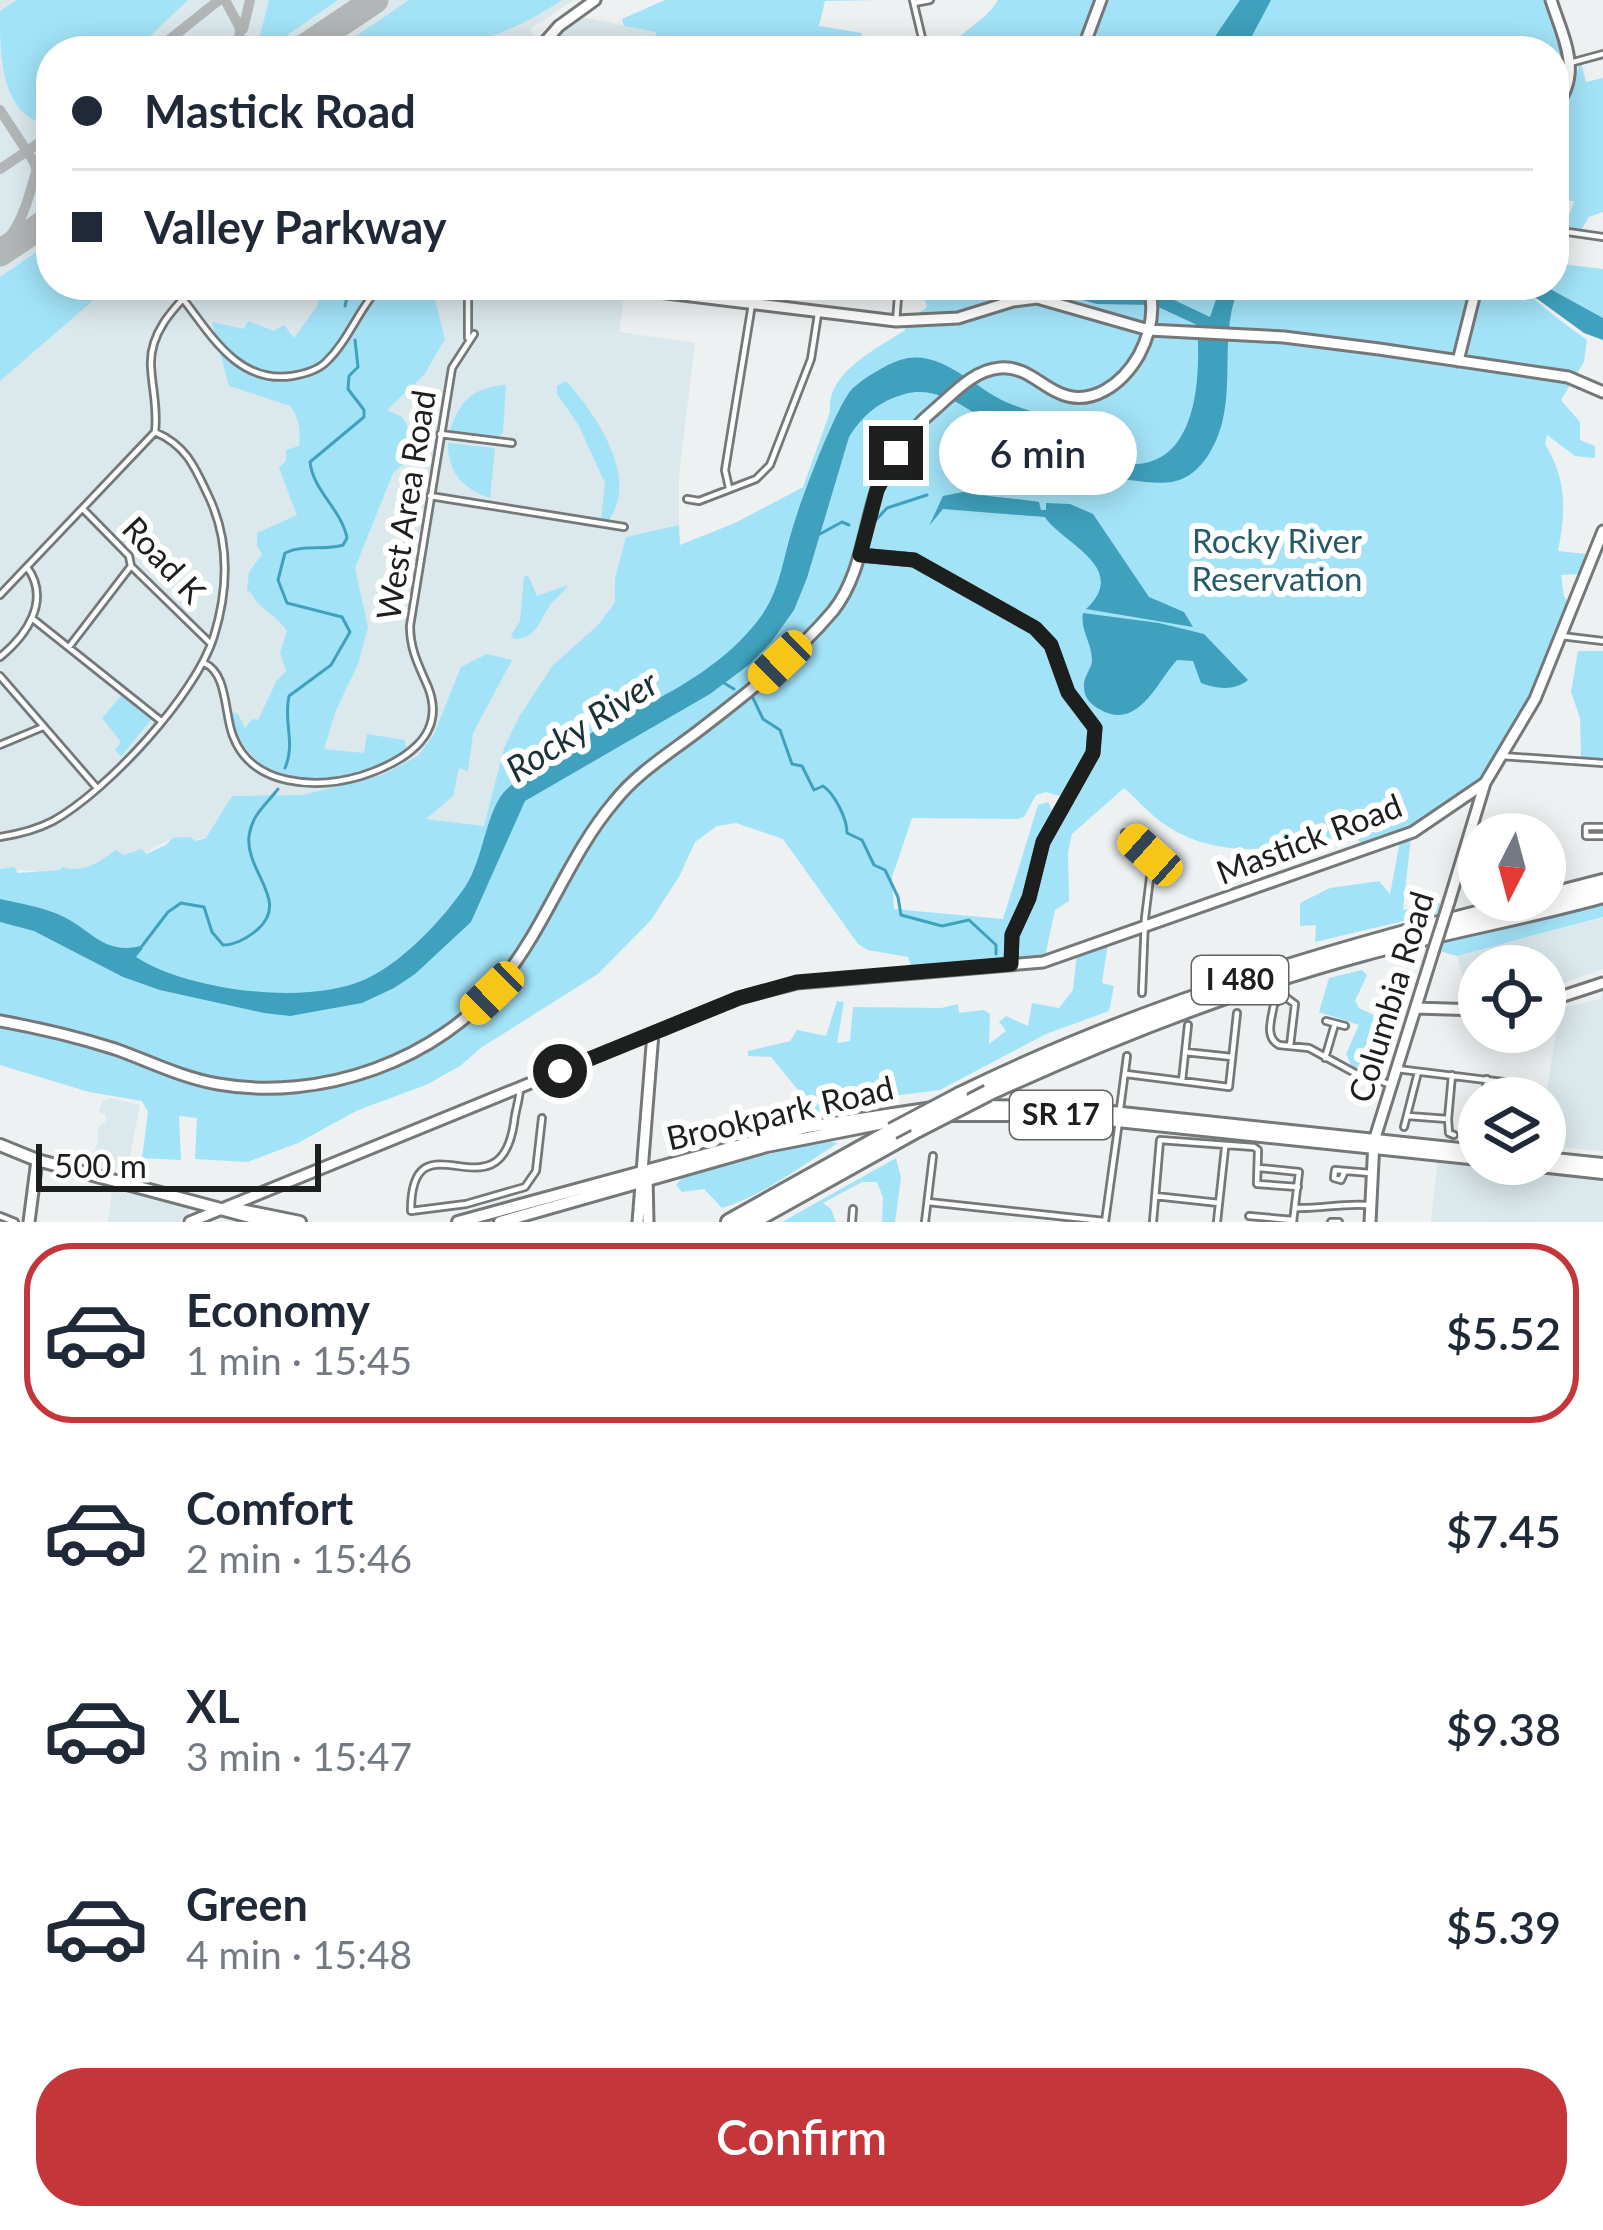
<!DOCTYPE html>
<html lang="en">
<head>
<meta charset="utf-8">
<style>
  body { margin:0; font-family:Lato,sans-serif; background:#f6f6f7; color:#1f2937; height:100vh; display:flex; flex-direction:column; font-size:45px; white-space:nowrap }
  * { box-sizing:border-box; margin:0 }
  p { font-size:39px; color:#747a83 }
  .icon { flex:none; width:66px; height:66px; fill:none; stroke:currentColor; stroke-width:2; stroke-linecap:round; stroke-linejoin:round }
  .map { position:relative; height:1222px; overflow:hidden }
  .panel { display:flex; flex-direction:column; background:#fff; flex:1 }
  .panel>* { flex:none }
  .top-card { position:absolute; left:36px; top:36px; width:1533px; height:264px; border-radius:48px; box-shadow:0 6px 30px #0003; display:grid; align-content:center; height:264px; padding:0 36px; background:#fff }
  .needle { width:78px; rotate:186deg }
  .tools { position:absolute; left:1458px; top:813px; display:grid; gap:24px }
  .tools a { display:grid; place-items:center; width:108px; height:108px; border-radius:50%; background:#fff; box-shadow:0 6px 30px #0003; font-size:60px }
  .scale { position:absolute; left:36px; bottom:30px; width:285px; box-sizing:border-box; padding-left:12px; border:6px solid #1d1f1f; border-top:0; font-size:33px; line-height:42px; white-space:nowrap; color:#1d1f1f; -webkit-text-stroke:9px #fff; paint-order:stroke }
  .end { position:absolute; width:54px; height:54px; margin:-27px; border:15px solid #1d1f1f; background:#fff; box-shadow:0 0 0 6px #fff }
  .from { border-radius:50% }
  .bubble { position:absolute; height:84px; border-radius:42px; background:#fff; box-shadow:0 6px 30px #0003; font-size:39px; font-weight:600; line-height:84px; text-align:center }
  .car { position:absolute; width:36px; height:72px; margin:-36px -18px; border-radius:15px; box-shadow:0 0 9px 3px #0007; background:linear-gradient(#f5c518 24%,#345 0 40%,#f5c518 0 76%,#345 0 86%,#f5c518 0) }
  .top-card b { display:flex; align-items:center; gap:42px; height:114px; font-size:45px }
  .top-card b+b { border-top:3px solid #e0e1e3 }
  .top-card i { width:30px; height:30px; background:#1f2937 }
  ul { padding:21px 0 0; list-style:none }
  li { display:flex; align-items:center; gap:36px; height:180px; margin:0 24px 18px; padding:0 12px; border:6px solid transparent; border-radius:48px }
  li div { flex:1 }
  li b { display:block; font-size:45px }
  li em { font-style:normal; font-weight:600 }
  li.active { border-color:#c5363a }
  li>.icon { width:108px; height:108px; stroke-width:1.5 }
  .button { display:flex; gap:24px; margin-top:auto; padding:24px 36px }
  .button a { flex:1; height:138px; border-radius:48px; background:#c5363a; color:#fff; font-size:48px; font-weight:600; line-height:138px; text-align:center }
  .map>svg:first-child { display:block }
</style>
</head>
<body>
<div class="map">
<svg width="1603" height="1222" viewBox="0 0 1603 1222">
  <rect width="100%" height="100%" fill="#edf1f2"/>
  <!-- built -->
  <path fill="#dbe8ec" d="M0,0H574L530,29L537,40L532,51H51V285H558L624,295L619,332L695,343L679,475V545L617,599L598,625L553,665L504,748L484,826L232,796L207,838L198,839L191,850L172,838L137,857L82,874L0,869Z
    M577,16L656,32L652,51H544Z
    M1603,918V969L1545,989V966H1479V993L1467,991L1457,956Z
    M1603,988V1151L1545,1146V1101L1558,1021L1565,1007L1601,999Z
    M111,1098L140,1105L127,1171L105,1165L99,1168L89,1161L98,1142V1127L106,1121L105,1114L99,1112L102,1101Z
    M1438,1158L1603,1177V1222H1431Z
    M113,1184L191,1204L187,1218L177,1222H108Z"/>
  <!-- green -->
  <path fill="#a3e3f8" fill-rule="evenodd" d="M17,0H188L134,51H51V111L34,120C0,103 0,49 0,11Z
    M269,0H338L264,51H256Z
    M409,0H562C481,54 427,51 334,51Z
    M665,0H881L825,1L819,26L862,33L855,51H652L656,32L624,26L622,19Z
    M998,0H1552L1572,69L1569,90L1581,62L1586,82L1603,78V212L1589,217L1581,230L1565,228L1574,201L1554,200V51H947C962,29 985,22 998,0Z
    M51,242V285H111L0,381V277Z
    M1554,263L1603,269V318L1543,285H1554Z
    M324,285H431L445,339L424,375L387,410L402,417L421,448L393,473L355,568L368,627L358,664L336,710L324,749L364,753L367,734L404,740L408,752C388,761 367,771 346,778C293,794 240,766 231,712L238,714L245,728L252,719L258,720L277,680L286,671L280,653L287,631C276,614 259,610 250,591L247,592L249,572L262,554L257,546V533L297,515L279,468L286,461V450L299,446C301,432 299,417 290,406L229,386L212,322L244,329L248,321L274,331L284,325L294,338L317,306Z
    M921,285H1518C1540,305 1563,323 1587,340L1584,362L1561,400L1580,422V440L1595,446V458L1575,456L1547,435L1545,444C1567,480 1566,511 1558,551L1586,554L1579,574L1561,575L1564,597L1572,605L1535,698L1487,781L1413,831L1364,845L1358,840L1352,841V836C1290,847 1224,863 1167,826C1151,816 1138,800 1124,788L1072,834L1068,852L1069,901L1055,910L1044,961L912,968L908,957L868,950L858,944L783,839L736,823L717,826L695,842L680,875L651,920L598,974L482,1047L460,1066L428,1084L356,1111L298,1143L247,1162L195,1159L197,1118L179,1116L181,1160L142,1158L148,1112L142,1101L89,1092L0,1065V869L14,867L18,873L61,870V867C85,873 96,864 116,850L124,855L142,849L146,854L166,845L172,838L191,837L195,841L206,838L232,796L303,795L382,775L418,756L434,734L461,667L487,654L512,660L473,733L468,771L459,768L453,796L426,819L484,826L504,748L519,717L553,665L598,625L615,602V578L626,537L679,525L680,545L735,523L803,487L830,412C826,372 877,349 905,330L906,321L924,319L916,315L927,307ZM1046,792L1060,796L1067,793L1054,815L1048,802L1038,805L1003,919L894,909L892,877L912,818L1018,819L1024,817L1036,795Z
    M566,381C595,413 641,479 608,521H601L605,483L578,424L557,394V386Z
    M506,385L503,433L498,437L450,430C460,400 474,387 506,385Z
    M448,443L495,448L490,498C462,488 448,473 448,443Z
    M528,575L537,596L568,585C563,594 554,599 548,608C538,624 536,638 514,639L511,635L520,621L524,577Z
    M1578,651H1603V759L1581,757L1580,718L1571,692Z
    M122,695L152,719L121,756L115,750L121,742L102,718Z
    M1411,836L1403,910L1440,903L1441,912L1315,942L1316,925L1300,926V903L1330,888L1379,881L1390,894L1400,841Z
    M1603,902V917L1457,956L1440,951L1443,937Z
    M1108,943L1102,983L1114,986L1109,1011L1046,1034L940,1090L885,1097L883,1103L811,1116L798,1090L771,1057L748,1056V1051L790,1041L797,1030L826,1036L837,1001L844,1002L837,1043L850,1041L853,1007L941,1008L958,1004L959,1013L984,1010L990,1014L989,1044L1006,1031L999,1022L1006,1016L1028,1026L1032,1003L1059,1008L1073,990L1077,953Z
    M1362,970L1367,975L1355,1001L1359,1008L1380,1018L1364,1068L1352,1067L1346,1054L1359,1025L1319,1012L1329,978Z
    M821,1140L838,1143C801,1166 764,1195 722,1208L704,1189L682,1192L676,1185L682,1178Z
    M896,1158L901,1178L895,1222H882L883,1197L877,1182H862L823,1203L831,1209L836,1222H782Z"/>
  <!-- water -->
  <path fill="#3fa1bd" d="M1240,0H1271L1244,51H1205Z
    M1028,285L1155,291L1210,317L1221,285H1240C1215,339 1242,402 1209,454C1186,489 1164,484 1129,480C1103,477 1075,489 1048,478C1033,472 1023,461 1013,449C990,421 943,383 905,394C879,401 863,415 849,437L807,578L794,610L772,641L750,664L710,694L525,801L471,922L415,974L394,988L362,1003L290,1016L264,1013L160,990L123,977L34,931L0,922V899C22,904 44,907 64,917C92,931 105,955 140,946L143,948L136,957C188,991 309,1006 366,979C403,962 442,920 465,887C484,859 486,807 508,788C585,719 700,701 762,615C780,589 783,559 792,530C799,505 837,403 853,388C864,378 885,365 900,360C940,347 974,388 1006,402C1017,407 1030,410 1040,415C1070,430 1097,450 1128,464C1198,468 1201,377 1197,325L1154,305L1097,304Z
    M1518,285H1543L1603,318V340L1584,333Z
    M963,492C989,497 1013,498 1039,502L1041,510H1046V503L1070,504L1093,514L1149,597L1184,612L1193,627L1086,609C1131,567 1061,543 1045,517L943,509L929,526L943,496Z
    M1083,613L1159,623L1204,634L1248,680C1235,691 1216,689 1201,683L1193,661L1177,660C1156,683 1138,732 1099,709C1090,704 1084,697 1084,687C1083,676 1092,669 1092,660C1092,643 1080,631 1083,613Z"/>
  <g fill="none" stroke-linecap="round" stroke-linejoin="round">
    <!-- stream -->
    <path stroke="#3fa1bd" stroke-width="3" d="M345,306L350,285
      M874,522L887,508L927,495
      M820,534L842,522L849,525
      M724,683L734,689
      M752,696L763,719L780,730L792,764L802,766L814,790L823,786C835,794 847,819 847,833L862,840L874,865L885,870L898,897L901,915L942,926L969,920L996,945V954
      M285,768C296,743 283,722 289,696L331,665L350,632L342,617L287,603L278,580L285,553C304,544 323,551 343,545L347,538C342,510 313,491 310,462L364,417V410L348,389L349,376L358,367L355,340
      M142,946L168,912L181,903L204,907L212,932L223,945C235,945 247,938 257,930C291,901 245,872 249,836C252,814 266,805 278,789"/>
    <!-- taxiway -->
    <path stroke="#b3b6b7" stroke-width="10" d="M225,0L240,28L238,51
      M243,29L250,0
      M155,51L219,0
      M0,110L34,162L37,172
      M0,169L48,137
      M0,249C35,210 27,177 51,140"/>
    <!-- runway -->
    <path stroke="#b3b6b7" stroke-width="27" d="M299,51L375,0
      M0,253L51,219"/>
    <!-- street casing -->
    <g stroke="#757879" stroke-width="10">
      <path id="street" d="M913,0L922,38L919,51
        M914,3L930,0
        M1570,63L1603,54
        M1554,230L1603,237
        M183,299C211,335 238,384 292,376C304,374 317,371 326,362C349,340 359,308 381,285
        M896,321L899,285
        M468,338V285
        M440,434L512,443
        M729,488L725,470L752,304
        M430,496L624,527
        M687,499L699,501L756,479L770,465L811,359L818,314
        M83,509L129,556L131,566L210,643
        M0,595L155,432C158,408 152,389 151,366C149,332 175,307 196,285
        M33,619L161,721
        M1561,636L1603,641
        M69,647L131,566
        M0,657C27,635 51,600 27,567
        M204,663C228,673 224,714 233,736C252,787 317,789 361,776C401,763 448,737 428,687C419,666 410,650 410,626L452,368L474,334
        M0,676L97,788
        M0,745L43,727
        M1502,756L1603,763
        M1603,827H1586V836H1603
        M1125,833L1152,862L1145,918L1142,993
        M0,837C19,834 36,830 53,821C107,791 196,695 214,636C229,587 230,539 207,493C194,465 185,445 155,432
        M1326,1021L1345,1026
        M1290,1046L1295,1004L1284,996L1274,1004C1272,1018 1264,1037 1279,1045L1309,1048L1355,1073L1389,1084
        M1185,1052L1232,1057
        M1325,1058L1335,1024
        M1397,1069L1519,1084
        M1126,1074L1229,1087L1237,1013
        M1182,1081L1188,1025
        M520,1086C520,1100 515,1110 514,1123C499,1222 411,1109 411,1211L466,1204L525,1187L536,1171L542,1118
        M1485,1098L1487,1079
        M1120,1109L1127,1056
        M1408,1116L1448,1119L1452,1075
        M1448,1119L1449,1133L1454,1135
        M1404,1127L1418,1072
        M1477,1137H1479
        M1259,1168L1299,1172L1293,1222
        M1345,1171L1341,1180L1334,1178L1335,1170L1370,1173
        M1155,1196L1219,1203
        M928,1202L1104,1221
        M1296,1208C1320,1209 1342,1203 1367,1205
        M0,1216L15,1222
        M1249,1216L1293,1220
        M852,1222L853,1209
        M925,1222L933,1156
        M1105,1222L1119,1121
        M1153,1222L1160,1140L1254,1147L1258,1150L1257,1184L1298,1187
        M1217,1222L1225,1148
        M1331,1222H1339"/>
    </g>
    <!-- secondary casing -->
    <g stroke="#757879" stroke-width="15">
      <path id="secondary" d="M1551,0C1563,38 1584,74 1554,108
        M537,51L559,26L595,0
        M1082,51L1101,0
        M601,285L896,321L958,318L1013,301L1037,298L1149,330L1284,337L1379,349L1568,377L1603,392
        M1458,361L1477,285
        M860,555L914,560L1035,628L1051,645L1068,693L1095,728L1093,753L1043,842L1029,898L1012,935L1011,964
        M1449,902L1485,783L1535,699L1603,531
        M1545,1002L1603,983
        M1416,1008L1479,1010
        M0,1021C39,1028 77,1037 115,1049C149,1061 182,1078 218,1084C320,1102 439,1061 503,979C547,924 569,855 614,802C637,773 668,754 697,732C744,696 794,657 833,611C860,577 863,532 876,492C887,461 908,432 933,411C953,394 973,370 1000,368C1024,366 1038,383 1057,392C1091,409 1123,383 1139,355C1151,332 1156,309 1148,285
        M647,1177L648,1222
        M29,1222L37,1160
        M190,1222L739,998L797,983L1043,962L1413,832L1485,783
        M638,1222L653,1033
        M1370,1222L1374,1141L1433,952"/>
    </g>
    <!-- primary casing -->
    <g stroke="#757879" stroke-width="16">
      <path id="primary" d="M969,1106L1065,1107L1479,1151
        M952,1115H1060L1479,1159
        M0,1145L37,1160L269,1222
        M1545,1158L1603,1164
        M1521,1164L1603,1173
        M231,1208L300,1222
        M458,1222L807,1127L933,1108
        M500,1222L767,1146L909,1118"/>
    </g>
    <!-- highway casing -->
    <g stroke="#757879" stroke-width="20">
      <path id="highway" d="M1545,897L1603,882
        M988,1093C1110,1037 1233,988 1363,953C1443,931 1524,917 1603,895
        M960,1095C1144,1005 1334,949 1532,900
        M729,1222L892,1131
        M751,1222L918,1129"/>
    </g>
    <!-- street -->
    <use href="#street" stroke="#fff" stroke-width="4.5"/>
    <!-- secondary -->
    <use href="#secondary" stroke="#fff" stroke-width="9"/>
    <!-- primary -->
    <use href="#primary" stroke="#fff" stroke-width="10"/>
    <!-- highway -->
    <use href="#highway" stroke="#fff" stroke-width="14"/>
    <!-- secondary-bridge casing -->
    <g stroke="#757879" stroke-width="15" stroke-linecap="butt">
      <path id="secondary-bridge" d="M1433,952L1449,902"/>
    </g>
    <!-- highway-bridge casing -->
    <g stroke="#757879" stroke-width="20" stroke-linecap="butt">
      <path id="highway-bridge" d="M918,1129L988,1093
        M892,1131L960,1095"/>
    </g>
    <!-- secondary-bridge -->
    <use href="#secondary-bridge" stroke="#fff" stroke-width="9"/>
    <!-- highway-bridge -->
    <use href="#highway-bridge" stroke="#fff" stroke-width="14"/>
  </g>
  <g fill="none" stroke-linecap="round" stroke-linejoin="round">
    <!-- route -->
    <path stroke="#1d1f1f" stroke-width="15" d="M560,1071L739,998L797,982L1011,964L1012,935L1029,898L1043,842L1093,753L1095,728L1068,692L1051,645L1035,628L914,560L860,555L877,490L896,453"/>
  </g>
  <g text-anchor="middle" stroke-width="12" stroke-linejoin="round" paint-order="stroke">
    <!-- shield labels -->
    <g fill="#fff" stroke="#616262" stroke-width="3">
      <rect x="1192" y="956" width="96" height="48" rx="9"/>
      <rect x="1010" y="1091" width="102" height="48" rx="9"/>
    </g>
    <g font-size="30" font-weight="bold" fill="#1d1f1f">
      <text x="1240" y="990">I 480</text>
      <text x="1061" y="1125">SR 17</text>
    </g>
    <!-- street labels -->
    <g font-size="33" fill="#1d1f1f" stroke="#fff">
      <text transform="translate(406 505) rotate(-81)" y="12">West Area Road</text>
      <text transform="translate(164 560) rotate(47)" y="12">Road K</text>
      <text transform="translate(1309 839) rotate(-21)" y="12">Mastick Road</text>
      <text transform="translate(1391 997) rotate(-73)" y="12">Columbia Road</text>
      <text transform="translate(780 1113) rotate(-13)" y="12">Brookpark Road</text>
    </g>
    <!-- park labels -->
    <g font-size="33" fill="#255a69" stroke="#fff">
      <text x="1277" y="553">Rocky River<tspan x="1277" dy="38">Reservation</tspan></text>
    </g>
    <!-- water labels -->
    <g font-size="36" font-style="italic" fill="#1b3138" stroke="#fff">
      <text transform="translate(582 726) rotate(-33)" y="13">Rocky River</text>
    </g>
  </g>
</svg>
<div class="tools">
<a><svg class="needle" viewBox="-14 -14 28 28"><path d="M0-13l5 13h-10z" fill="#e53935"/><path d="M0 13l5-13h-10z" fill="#747a83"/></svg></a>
<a><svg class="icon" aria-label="locate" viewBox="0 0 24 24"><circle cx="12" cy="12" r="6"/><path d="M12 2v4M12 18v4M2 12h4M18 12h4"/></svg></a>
<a><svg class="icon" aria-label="layers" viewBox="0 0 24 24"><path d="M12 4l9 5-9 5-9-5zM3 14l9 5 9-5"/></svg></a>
</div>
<div class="scale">500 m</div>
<i class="end from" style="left:560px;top:1071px"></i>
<i class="end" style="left:896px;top:453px"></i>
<div class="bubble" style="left:939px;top:411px;width:198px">6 min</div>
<i class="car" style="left:780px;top:662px;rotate:226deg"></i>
<i class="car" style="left:1150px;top:855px;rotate:312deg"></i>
<i class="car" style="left:492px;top:993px;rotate:226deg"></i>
<div class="top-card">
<b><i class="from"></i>Mastick Road</b>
<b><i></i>Valley Parkway</b>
</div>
</div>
<section class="panel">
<ul>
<li class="active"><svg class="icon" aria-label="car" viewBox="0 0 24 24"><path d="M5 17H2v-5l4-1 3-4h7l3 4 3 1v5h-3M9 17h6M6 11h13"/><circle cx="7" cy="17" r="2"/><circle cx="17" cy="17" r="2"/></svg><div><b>Economy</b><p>1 min · 15:45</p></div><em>$5.52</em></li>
<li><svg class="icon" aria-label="car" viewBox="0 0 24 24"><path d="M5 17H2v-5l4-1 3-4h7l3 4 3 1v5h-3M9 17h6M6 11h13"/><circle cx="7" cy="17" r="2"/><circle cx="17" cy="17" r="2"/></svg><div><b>Comfort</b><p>2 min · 15:46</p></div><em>$7.45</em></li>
<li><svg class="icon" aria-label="car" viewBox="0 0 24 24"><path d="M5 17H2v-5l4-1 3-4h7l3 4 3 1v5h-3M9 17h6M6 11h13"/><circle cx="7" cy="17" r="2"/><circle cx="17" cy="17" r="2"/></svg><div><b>XL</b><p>3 min · 15:47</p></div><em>$9.38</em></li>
<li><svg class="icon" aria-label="car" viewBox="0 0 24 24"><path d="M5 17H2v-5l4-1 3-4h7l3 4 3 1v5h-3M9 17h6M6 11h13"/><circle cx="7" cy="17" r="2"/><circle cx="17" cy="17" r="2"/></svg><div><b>Green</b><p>4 min · 15:48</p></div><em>$5.39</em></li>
</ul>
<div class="button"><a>Confirm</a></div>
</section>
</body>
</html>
